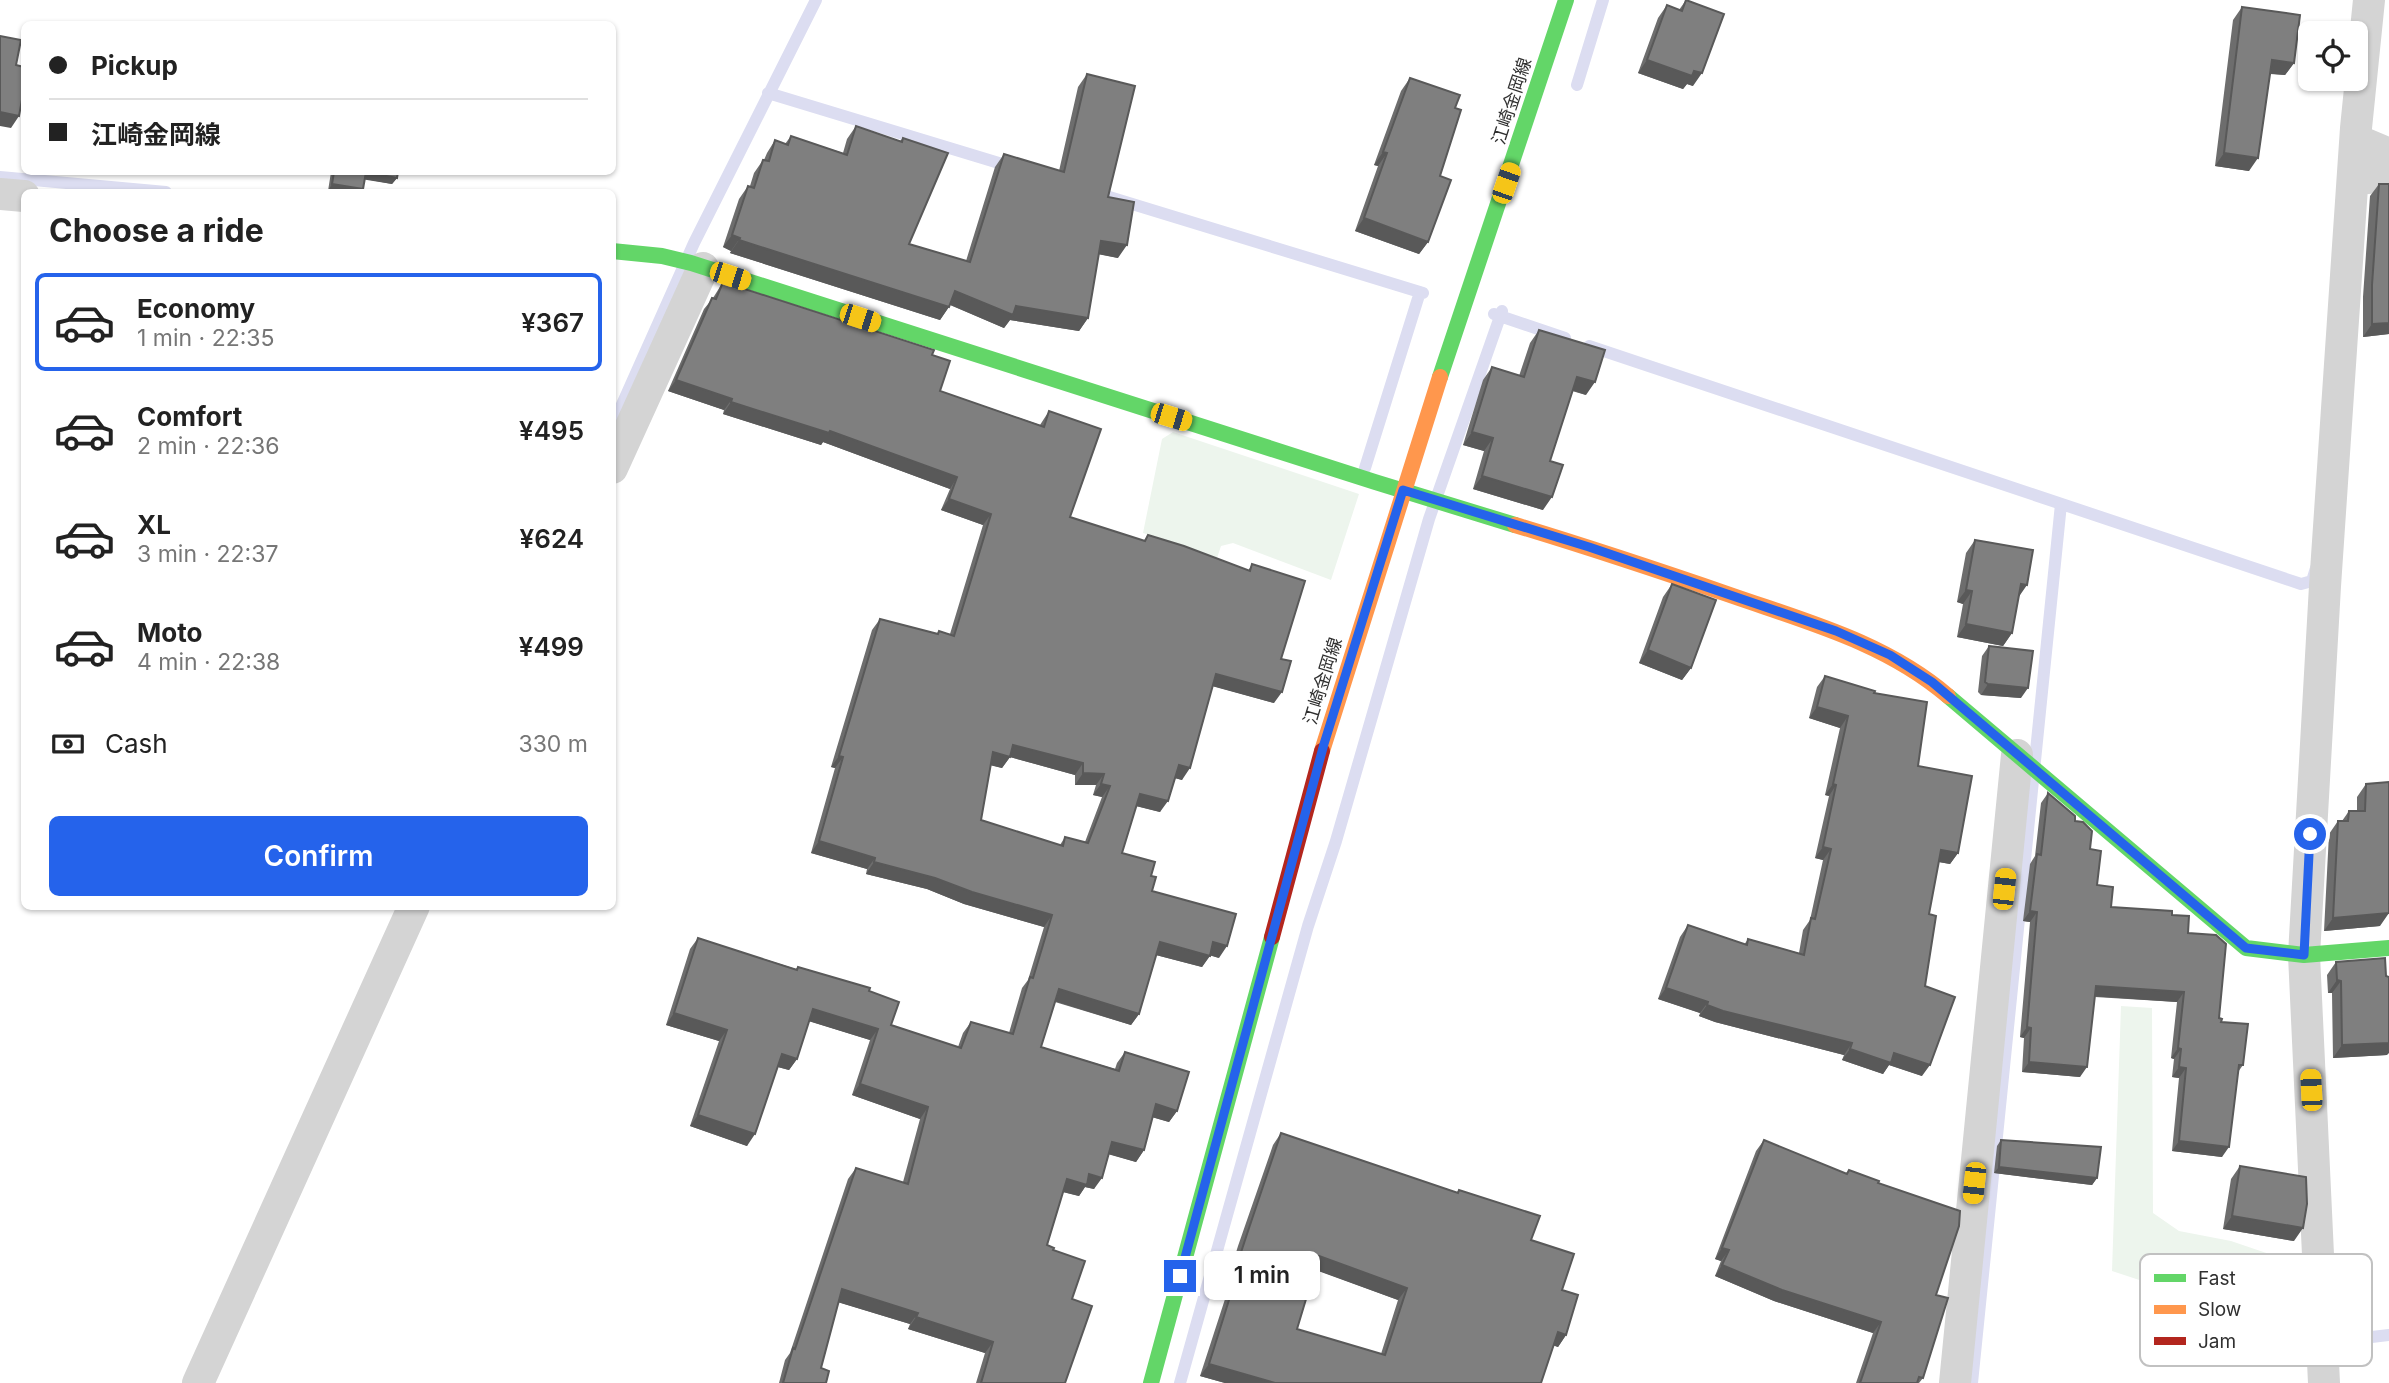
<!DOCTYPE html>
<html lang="en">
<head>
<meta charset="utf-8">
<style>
  body { margin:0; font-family:Inter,"Noto Sans JP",sans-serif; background:#f6f6f6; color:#222; height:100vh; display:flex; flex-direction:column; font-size:26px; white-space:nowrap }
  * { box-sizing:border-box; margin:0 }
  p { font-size:23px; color:#767676 }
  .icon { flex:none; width:38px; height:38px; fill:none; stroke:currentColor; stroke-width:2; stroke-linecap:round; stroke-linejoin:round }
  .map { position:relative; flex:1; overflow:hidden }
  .side { position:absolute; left:21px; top:189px; width:595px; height:721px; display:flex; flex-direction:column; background:#fff; border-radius:10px; box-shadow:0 2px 5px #0004 }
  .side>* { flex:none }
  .banner { position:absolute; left:21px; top:21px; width:595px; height:154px; border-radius:10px; box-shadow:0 2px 5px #0004; display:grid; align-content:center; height:154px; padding:0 28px; background:#fff }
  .controls { position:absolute; left:2298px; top:21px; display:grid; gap:14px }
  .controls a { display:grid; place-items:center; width:70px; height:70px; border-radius:10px; background:#fff; box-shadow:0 2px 5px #0004; font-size:35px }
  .end { position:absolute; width:32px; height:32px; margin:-16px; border:9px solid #2563eb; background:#fff; box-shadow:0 0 0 4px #fff }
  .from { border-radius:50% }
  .bubble { position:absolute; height:49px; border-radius:10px; background:#fff; box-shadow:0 2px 5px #0004; font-size:23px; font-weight:600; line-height:49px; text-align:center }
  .car { position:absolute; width:21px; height:42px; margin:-21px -10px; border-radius:9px; box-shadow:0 0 5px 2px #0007; background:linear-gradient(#f5c518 24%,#345 0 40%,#f5c518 0 76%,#345 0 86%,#f5c518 0) }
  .banner b { display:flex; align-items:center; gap:24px; height:66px; font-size:26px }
  .banner b+b { border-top:2px solid #e0e0e0 }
  .banner i { width:18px; height:18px; background:#222 }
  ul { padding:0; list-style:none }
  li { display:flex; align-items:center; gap:21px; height:98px; margin:0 14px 10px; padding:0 14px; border:4px solid transparent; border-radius:10px }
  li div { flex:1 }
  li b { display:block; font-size:26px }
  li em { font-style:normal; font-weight:600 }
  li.current { border-color:#2563eb }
  li>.icon { width:63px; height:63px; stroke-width:1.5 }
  h2 { padding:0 28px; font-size:32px; line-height:84px }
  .pay { display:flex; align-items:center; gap:18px; height:77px; padding:0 28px; font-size:26px }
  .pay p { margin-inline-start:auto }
  .primary-button { display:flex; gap:14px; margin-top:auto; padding:14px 28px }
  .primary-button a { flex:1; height:80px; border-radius:10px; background:#2563eb; color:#fff; font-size:28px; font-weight:600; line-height:80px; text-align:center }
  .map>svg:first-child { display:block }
</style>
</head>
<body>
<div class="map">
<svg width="2389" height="1383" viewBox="0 0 2389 1383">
  <rect width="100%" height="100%" fill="#fff"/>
  <!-- green -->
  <path fill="#edf5ed" d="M1173,432L1359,494L1331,580L1233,543L1221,546L1217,558L1143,533L1162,439Z
    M2121,1006L2152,1008L2153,1213L2179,1231L2231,1241L2281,1258L2309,1280L2312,1337L2112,1271Z"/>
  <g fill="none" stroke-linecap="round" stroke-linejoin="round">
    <!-- stream -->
    <path stroke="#dcddf1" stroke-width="12" d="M1577,85L1603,0
      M768,93L1012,167
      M0,177L166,192
      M1093,192L1423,293
      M1494,314L1565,338
      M1589,346L2301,584L2312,581L2316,568
      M612,427L694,243L816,0
      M1365,468L1420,292
      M2338,1341L2389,1335
      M1180,1383L1308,926L1336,841L1429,519L1502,311
      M1972,1383L2061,504"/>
    <!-- street -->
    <path stroke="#d4d4d4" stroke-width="32" d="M2356,140L2389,154
      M2354,180L2389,175
      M0,194L24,196
      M612,468L703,268
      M198,1383L414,906
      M1955,1383L2017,755
      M2324,1383L2304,955L2325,586L2356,128L2369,0"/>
    <!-- fast -->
    <path stroke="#63d668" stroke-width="16" d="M612,251L662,256L691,263L1375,482L1515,525
      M1440,377L1566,0
      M1948,696L2246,948L2304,955L2389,948
      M1151,1383L1272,937"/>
    <!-- slow -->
    <path stroke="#ff974d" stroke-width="16" d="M1515,525C1588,547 1660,571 1733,596C1808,622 1886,643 1948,696
      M1322,751L1440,377"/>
    <!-- jam -->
    <path stroke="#b3261e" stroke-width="16" d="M1272,937L1322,751"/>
  </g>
  <!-- wall -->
  <path fill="#6d6d6d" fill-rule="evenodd" d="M1686,0L1693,86L1687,84L1683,89L1638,73L1658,18L1667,5L1679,10Z
    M2242,7L2294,63L2285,75L2270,74L2249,171L2215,166L2233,20Z
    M1087,74L1118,258L1099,254L1088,318L1079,331L1010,320L1004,328L950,305L940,320L730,253L731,251L723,247L739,199L748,186H750L754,173L763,160H764L767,153L775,140L785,144L791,136L843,153L847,139L856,126L900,141L903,138L909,244L966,261L995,167L1004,154L1059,171L1078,87Z
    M1410,78L1455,108L1440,176L1428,242L1419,254L1355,231L1378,166L1374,165L1401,91Z
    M331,172H398L397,178L392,184L365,179L361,192H340L328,191Z
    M2379,184L2389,334L2363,337V297L2370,196Z
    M723,282L932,355L940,391L1040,425L1049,411L1070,517L1144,541L1148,535L1248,571L1252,564L1281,659L1274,703L1213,686L1182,780L1175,778L1160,812L1136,806L1122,853L1151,876L1152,891L1219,958L1210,955L1202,967L1156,955L1139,1014L1131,1025L1055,1002L1041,1047L1115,1069L1117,1063L1125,1052L1177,1111L1169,1122L1152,1117L1144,1150L1136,1162L1109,1154L1094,1189L1085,1187L1079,1196L1063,1192L1047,1245L1053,1250L1072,1299L1065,1383H976L985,1353L908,1329L910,1324L838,1302L821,1368L826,1383H779L785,1360L790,1353L848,1179L856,1168L903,1182L920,1119L852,1095L870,1040L809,1021L797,1059L789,1070L778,1067L747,1146L690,1126L719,1041L666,1025L690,949L698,938L796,969L798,967L869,991L891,1025L958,1047L963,1033L971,1022L1009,1033L1022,988L1028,980L1044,927L964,904L927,889L866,874L867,869L811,853L835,768L831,767L872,630L880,619L937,634L939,631L950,634L983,525L941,510L950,489L823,442L821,445L723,414L724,410L668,391L704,309L713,298ZM1010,757L1075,775V785H1096L1093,795L1102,797L1085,842L1065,837L1060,845L981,820L991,765L1002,768Z
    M1539,330L1586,395L1572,391L1550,461L1543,510L1473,489L1484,451L1463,445L1483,380L1492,367L1519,376L1530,343Z
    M1975,540L2018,597L2012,633L2003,646L1957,637L1963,604L1957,602L1966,553Z
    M1672,584L1691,668L1682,680L1639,663L1663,597Z
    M1989,646L2021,698L1981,695L1978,692L1982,656Z
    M1825,676L1874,693L1918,766L1958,853L1950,864L1939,862L1929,914L1925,986L1922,1076L1889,1065L1883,1074L1842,1060L1844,1055L1715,1022L1699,1016L1700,1013L1658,999L1680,937L1688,925L1744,945L1748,939L1799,953L1803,930L1810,920L1823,860L1815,858L1829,796L1825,795L1840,728L1809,718L1817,687Z
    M2366,784L2380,926L2324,931L2329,834L2338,821H2342L2349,811H2357V797Z
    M2048,793L2075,821L2090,849L2097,885L2111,907L2172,915L2188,933L2219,1018L2243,1065L2238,1072L2222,1157L2172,1151L2179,1078L2172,1077L2174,1059L2171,1058L2177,1002L2095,997L2080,1077L2022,1072L2024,1038L2020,1037L2030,922L2023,921L2030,864L2035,856L2041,803Z
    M2336,962L2386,976L2387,1055L2333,1058L2332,993H2328L2327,975Z
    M1281,1133L1457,1193L1459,1190L1531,1240L1562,1290L1566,1335L1558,1347L1553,1345L1541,1383H1225L1200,1376L1226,1296L1223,1295L1238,1246L1273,1145ZM1314,1269L1398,1300L1381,1354L1297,1329Z
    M1764,1140L1846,1174L1849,1170L1878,1183L1936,1295L1923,1378L1919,1383H1856L1873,1333L1774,1301L1715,1276L1721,1261L1715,1259L1756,1151Z
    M2001,1140L2097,1178L2092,1185L1994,1173L1997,1146Z
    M2240,1166L2294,1241L2223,1229L2231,1179Z"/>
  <!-- shaded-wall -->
  <path fill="#595959" d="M1647,60L1702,73L1693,86L1687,84L1683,89L1638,73Z
    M2272,60L2294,63L2285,75L2263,73Z
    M0,112L19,116L11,128L0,126Z
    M1383,152L1387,153L1378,166L1374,165Z
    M2224,153L2258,158L2249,171L2215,166Z
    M366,172L397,178L392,184L361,179Z
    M332,184L363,189L361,192H340L328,191Z
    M1364,218L1428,242L1419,254L1355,231Z
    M732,235L740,238L731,251L723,247Z
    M739,240L949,307L940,320L730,253Z
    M1101,241L1127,245L1118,258L1092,253Z
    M955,291L1016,306L1088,318L1079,331L1010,320L1004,328L946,303Z
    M2389,323V334L2363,337L2372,324Z
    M1577,377L1595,382L1586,395L1568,389Z
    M676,380L732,399L724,410L668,391Z
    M731,402L830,431L957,477L950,489L823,442L821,445L723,414Z
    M1472,432L1493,438L1484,451L1463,445Z
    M1482,476L1552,497L1543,510L1473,489Z
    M949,499L991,514L983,525L941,510Z
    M2021,584L2027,585L2018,598Z
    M1966,590L1972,591L1963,604L1957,602Z
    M1966,624L2012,633L2003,646L1957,637Z
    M1648,650L1691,668L1682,680L1639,663Z
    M1216,674L1282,692L1274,703L1208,685Z
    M1988,684L2028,688L2021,698L1981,695Z
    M1817,707L1848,716L1840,728L1809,718Z
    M1013,745L1083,763L1075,775L1010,757L1002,768L985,764L993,752Z
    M839,756L843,757L835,768L831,767Z
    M1179,765L1190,768L1182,780L1171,777Z
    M1083,773L1104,774L1096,785H1075Z
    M1101,784L1110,786L1102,797L1093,795Z
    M1833,784L1836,785L1829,796L1825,795Z
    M1140,794L1168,801L1160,812L1132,805Z
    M819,841L875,858L867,869L811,853Z
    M1823,847L1831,849L1823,860L1815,858Z
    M1941,850L1958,853L1950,864L1933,861Z
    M874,862L935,878L1052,915L1044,927L964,904L927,889L866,874Z
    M2030,911L2037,912L2030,922L2023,921Z
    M2389,913L2380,926L2324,931L2333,918Z
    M1160,942L1210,956L1202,967L1152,954Z
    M1213,942L1227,946L1219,958L1205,954Z
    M2337,980L2341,981L2332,993H2328Z
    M2096,986L2184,992L2177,1002L2089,996Z
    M1666,988L1708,1002L1700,1013L1658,999Z
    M1059,989L1139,1014L1131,1025L1051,1000Z
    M1707,1005L1852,1043L1844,1055L1715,1022L1699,1016Z
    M813,1009L878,1029L870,1040L805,1020Z
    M674,1013L727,1030L719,1041L666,1025Z
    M2027,1027L2031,1028L2024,1038L2020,1037Z
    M2389,1043V1053L2387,1055L2333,1058L2342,1045Z
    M2178,1048L2181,1049L2174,1059L2171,1058Z
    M1850,1049L1894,1053L1930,1065L1922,1076L1889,1065L1883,1074L1842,1060Z
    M782,1054L797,1059L789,1070L774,1066Z
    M2029,1062L2087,1067L2080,1077L2022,1072Z
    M2179,1067L2186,1068L2179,1078L2172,1077Z
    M860,1084L928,1107L920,1119L852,1095Z
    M1156,1104L1177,1111L1169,1122L1148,1116Z
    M698,1115L755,1134L747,1146L690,1126Z
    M2179,1141L2229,1147L2222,1157L2172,1151Z
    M1112,1142L1144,1150L1136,1162L1104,1153Z
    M1999,1167L2097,1178L2092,1185L1994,1173Z
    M1089,1174L1102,1178L1094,1189L1085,1187L1079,1196L1059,1191L1067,1179Z
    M2232,1216L2303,1228L2294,1241L2223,1229Z
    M1722,1248L1729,1250L1721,1261L1715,1259Z
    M1319,1256L1407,1288L1398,1300L1310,1268Z
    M1722,1265L1881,1322L1873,1333L1774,1301L1715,1276Z
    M1231,1283L1234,1284L1226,1296L1223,1295Z
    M842,1289L918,1313L910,1324L834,1301Z
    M916,1317L993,1342L985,1353L908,1329Z
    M1558,1332L1566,1335L1558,1347L1549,1344Z
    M1209,1364L1275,1383H1225L1200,1376Z"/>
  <!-- building -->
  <path fill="#7f7f7f" stroke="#595959" stroke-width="2" fill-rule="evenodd" d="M1686,0L1724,14L1702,73L1694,71L1692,76L1647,60L1667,5L1682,11Z
    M2242,7L2300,15L2294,63L2272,60L2258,158L2224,153Z
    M0,36L21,40L16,65L24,67V89L19,116L0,112Z
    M1087,74L1135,86L1108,197L1134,202L1127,245L1101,241L1088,318L1016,306L1013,315L955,291L949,307L739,240L740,238L732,235L748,186L754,188L763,160L769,161L775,140L788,145L791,136L847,155L856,126L902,142L903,138L948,153L909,244L970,262L1004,154L1064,172Z
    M1410,78L1460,95L1455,108L1461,110L1440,176L1451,180L1428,242L1364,218L1387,153L1383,152Z
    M334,172H398L397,178L366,172L363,189L332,184Z
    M2379,184H2389V323L2372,324V285Z
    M723,282L934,350L932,355L950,361L940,391L1044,427L1049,411L1101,429L1070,517L1145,541L1148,535L1184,546L1250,571L1252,564L1305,581L1281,659L1291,661L1282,692L1216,674L1190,768L1179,765L1168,801L1140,794L1122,853L1155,862L1151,876L1156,877L1152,891L1236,914L1227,946L1213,942L1210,956L1160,942L1139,1014L1059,989L1041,1047L1119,1071L1125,1052L1189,1072L1177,1111L1156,1104L1144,1150L1112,1142L1102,1178L1089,1174L1087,1185L1067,1179L1047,1245L1054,1248L1053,1250L1085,1261L1072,1299L1092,1306L1065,1383H981L993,1342L916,1317L918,1313L842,1289L821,1368L829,1371L826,1383H783L793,1348L795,1349L856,1168L908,1184L928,1107L860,1084L878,1029L813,1009L797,1059L782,1054L755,1134L698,1115L727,1030L674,1013L698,938L797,970L798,967L870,988L869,991L899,1002L891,1025L961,1048L971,1022L1013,1034L1030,977L1033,978L1052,915L972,892L935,878L874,862L875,858L819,841L843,757L839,756L880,619L938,634L939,631L954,636L991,514L949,499L957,477L830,431L829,433L731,402L732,399L676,380L712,298L716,299ZM1013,745L1083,763V773L1104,774L1101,784L1110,786L1088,843L1065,837L1063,846L981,820L993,752L1010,757Z
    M1539,330L1605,350L1595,382L1577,377L1550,461L1563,465L1552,497L1482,476L1493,438L1472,432L1492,367L1524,377Z
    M1975,540L2033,550L2027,585L2021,584L2012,633L1966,624L1972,591L1966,590Z
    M1672,584L1716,600L1691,668L1648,650Z
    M1989,646L2033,651L2028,688L1988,684L1985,682Z
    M1825,676L1875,691L1874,693L1927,702L1918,766L1972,776L1958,853L1941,850L1929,914L1936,916L1925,986L1955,997L1930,1065L1894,1053L1891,1063L1850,1049L1852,1043L1723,1011L1707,1005L1708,1002L1666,988L1688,925L1747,945L1748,939L1804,955L1811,918L1815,919L1831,849L1823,847L1836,785L1833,784L1848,716L1817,707Z
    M2389,782V913L2333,918L2338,821H2348L2349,811H2365L2366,784Z
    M2048,793L2075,816V821L2083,822L2092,831L2090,849L2101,851L2097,885L2113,887L2111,907L2172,911V915L2189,916L2188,933L2216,935L2226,944L2219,1018L2222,1019L2221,1022L2248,1024L2243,1065H2239L2229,1147L2179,1141L2186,1068L2179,1067L2181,1049L2178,1048L2184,992L2096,986L2087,1067L2029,1062L2031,1028L2027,1027L2037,912L2030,911L2037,854L2041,855Z
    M2385,958L2386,976L2389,977V1043L2342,1045L2341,981L2337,980L2336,962Z
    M1281,1133L1458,1193L1459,1190L1540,1216L1531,1240L1574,1254L1562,1290L1578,1295L1566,1335L1558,1332L1541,1383H1275L1209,1364L1234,1284L1231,1283L1247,1234ZM1319,1256L1407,1288L1385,1355L1297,1329Z
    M1764,1140L1847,1174L1849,1170L1879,1181L1878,1183L1960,1211L1959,1226L1936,1295L1948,1298L1923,1378L1919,1377L1917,1383H1860L1881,1322L1782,1290L1722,1265L1729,1250L1722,1248Z
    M2001,1140L2101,1147L2097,1178L1999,1167Z
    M2240,1166L2306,1177L2307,1204L2303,1228L2232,1216Z"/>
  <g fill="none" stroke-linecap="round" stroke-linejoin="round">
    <!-- route -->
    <path stroke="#2563eb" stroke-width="9" d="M1180,1276L1324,744L1403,490L1589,547L1836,631L1890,655L1932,682L2246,948L2304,955L2310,834"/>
  </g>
  <g text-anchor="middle" stroke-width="7" stroke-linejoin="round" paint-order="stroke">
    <!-- street labels -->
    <g font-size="18" fill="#303030" stroke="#fff">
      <text transform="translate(1512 101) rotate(-72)" y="6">江崎金岡線</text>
      <text transform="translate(1323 681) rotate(-73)" y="6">江崎金岡線</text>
    </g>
  </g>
  <!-- legend -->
  <rect x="2140" y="1254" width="232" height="112" rx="10" fill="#fff" stroke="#c1c1c1" stroke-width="2"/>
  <rect x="2154" y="1274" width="32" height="8" fill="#63d668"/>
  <rect x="2154" y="1305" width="32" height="9" fill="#ff974d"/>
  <rect x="2154" y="1337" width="32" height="8" fill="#b3261e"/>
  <g font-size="19" fill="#303030">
    <text x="2198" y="1285">Fast</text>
    <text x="2198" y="1316">Slow</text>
    <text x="2198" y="1348">Jam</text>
  </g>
</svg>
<div class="controls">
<a><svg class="icon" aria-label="locate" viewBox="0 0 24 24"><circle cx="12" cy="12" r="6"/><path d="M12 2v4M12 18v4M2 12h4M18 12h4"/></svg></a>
</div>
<i class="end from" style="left:2310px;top:834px"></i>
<i class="end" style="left:1180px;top:1276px"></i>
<div class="bubble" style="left:1204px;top:1251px;width:116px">1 min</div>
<i class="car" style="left:1506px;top:183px;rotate:19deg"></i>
<i class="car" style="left:730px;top:276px;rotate:108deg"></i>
<i class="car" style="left:860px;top:318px;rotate:108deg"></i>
<i class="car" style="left:1171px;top:417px;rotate:107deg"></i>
<i class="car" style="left:2004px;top:889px;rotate:6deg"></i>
<i class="car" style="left:2311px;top:1090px;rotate:357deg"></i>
<i class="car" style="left:1974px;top:1183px;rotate:186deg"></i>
<div class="banner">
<b><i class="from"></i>Pickup</b>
<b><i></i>江崎金岡線</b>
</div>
<section class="side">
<h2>Choose a ride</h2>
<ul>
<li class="current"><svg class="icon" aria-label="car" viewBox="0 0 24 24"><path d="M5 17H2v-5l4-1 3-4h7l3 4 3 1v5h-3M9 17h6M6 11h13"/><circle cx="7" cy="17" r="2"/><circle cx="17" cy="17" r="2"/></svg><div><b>Economy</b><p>1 min · 22:35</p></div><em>¥367</em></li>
<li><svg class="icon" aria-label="car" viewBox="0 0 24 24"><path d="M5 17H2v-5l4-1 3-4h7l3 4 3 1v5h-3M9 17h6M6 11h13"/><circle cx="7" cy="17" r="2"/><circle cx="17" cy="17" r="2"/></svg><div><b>Comfort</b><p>2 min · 22:36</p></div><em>¥495</em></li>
<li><svg class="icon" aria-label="car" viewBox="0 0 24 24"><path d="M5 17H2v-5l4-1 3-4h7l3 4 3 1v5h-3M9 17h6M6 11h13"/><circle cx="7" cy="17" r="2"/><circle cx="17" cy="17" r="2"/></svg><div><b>XL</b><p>3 min · 22:37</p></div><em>¥624</em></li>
<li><svg class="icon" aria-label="car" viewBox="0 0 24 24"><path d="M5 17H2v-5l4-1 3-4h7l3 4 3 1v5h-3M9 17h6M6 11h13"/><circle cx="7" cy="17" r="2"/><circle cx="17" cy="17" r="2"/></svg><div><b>Moto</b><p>4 min · 22:38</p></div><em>¥499</em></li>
</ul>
<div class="pay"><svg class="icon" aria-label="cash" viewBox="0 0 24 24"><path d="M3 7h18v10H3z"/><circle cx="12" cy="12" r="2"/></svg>Cash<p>330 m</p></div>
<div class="primary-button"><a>Confirm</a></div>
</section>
</div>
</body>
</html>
